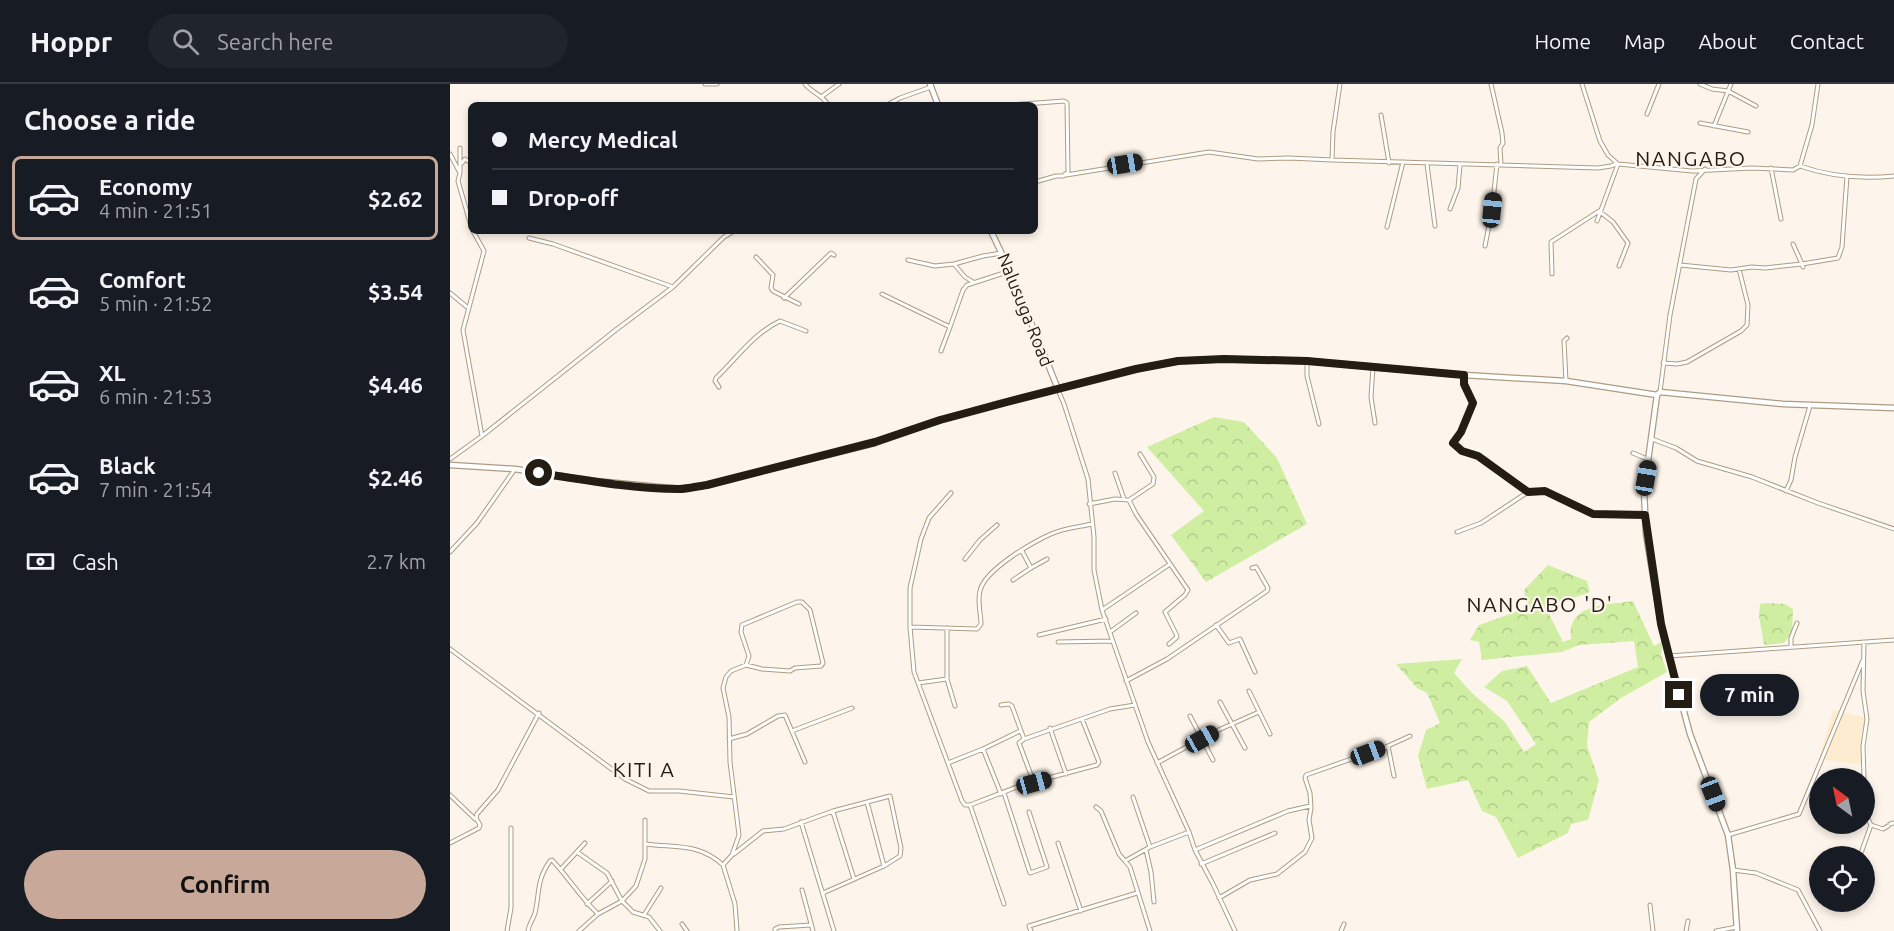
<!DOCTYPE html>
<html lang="en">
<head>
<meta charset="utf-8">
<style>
  body { margin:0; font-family:Ubuntu,sans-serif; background:#20242c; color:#f1f3f6; height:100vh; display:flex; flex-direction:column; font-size:22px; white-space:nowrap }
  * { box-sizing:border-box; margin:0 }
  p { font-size:20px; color:#9ea1a6 }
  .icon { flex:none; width:33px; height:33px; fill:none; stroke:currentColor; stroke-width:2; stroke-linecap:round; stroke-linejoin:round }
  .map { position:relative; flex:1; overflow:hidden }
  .sheet { display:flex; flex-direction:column; background:#171b24; width:450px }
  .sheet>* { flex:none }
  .banner { position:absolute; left:18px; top:18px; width:570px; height:132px; border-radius:9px; box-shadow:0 3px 9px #0003; display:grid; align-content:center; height:132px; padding:0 24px; background:#171b24 }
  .needle { width:39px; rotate:327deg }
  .tools { position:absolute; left:1359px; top:684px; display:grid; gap:12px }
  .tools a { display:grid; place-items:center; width:66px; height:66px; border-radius:50%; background:#171b24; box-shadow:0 3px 9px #0003; font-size:30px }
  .end { position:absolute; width:27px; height:27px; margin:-14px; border:8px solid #241d13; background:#fff; box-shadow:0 0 0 3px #fff }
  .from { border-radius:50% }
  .bubble { position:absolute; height:42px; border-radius:21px; background:#171b24; box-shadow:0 3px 9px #0003; font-size:20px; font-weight:700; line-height:42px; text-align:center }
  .car { position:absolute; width:18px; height:36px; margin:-18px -9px; border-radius:8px; box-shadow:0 0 4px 2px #0007; background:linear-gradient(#222 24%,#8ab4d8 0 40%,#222 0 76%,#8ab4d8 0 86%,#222 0) }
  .banner b { display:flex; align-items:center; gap:21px; height:57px; font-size:22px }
  .banner b+b { border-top:2px solid #363941 }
  .banner i { width:15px; height:15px; background:#f1f3f6 }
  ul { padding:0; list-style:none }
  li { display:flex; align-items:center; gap:18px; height:84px; margin:0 12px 9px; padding:0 12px; border:3px solid transparent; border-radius:9px }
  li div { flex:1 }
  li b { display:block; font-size:22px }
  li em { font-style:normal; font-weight:700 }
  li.on { border-color:#c8a999 }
  li>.icon { width:54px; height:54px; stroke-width:1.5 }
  h2 { padding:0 24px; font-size:27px; line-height:72px }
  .pay { display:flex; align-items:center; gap:15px; height:66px; padding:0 24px; font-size:22px }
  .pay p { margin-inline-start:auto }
  .primary-button { display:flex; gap:12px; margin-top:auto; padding:12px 24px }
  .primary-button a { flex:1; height:69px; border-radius:36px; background:#c8a999; color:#111; font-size:24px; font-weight:700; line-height:69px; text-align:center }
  header { display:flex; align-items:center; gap:36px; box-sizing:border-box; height:84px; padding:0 30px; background:#171b24; border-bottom:2px solid #363941 }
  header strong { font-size:28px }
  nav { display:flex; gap:33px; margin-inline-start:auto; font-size:21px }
  .search { width:420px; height:54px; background:#20242c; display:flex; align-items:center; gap:15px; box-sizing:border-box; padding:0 21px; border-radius:33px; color:#9ea1a6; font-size:22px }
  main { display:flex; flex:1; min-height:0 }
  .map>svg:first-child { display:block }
</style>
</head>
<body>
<header>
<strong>Hoppr</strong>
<div class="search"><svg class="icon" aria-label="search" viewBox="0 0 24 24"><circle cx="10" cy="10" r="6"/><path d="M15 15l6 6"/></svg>Search here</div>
<nav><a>Home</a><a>Map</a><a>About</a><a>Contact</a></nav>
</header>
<main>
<section class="sheet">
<h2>Choose a ride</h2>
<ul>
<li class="on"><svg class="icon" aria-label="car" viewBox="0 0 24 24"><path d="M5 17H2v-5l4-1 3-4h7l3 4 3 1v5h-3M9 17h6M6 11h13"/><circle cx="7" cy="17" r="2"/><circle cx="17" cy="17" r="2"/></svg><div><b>Economy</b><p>4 min · 21:51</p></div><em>$2.62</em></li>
<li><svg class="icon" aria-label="car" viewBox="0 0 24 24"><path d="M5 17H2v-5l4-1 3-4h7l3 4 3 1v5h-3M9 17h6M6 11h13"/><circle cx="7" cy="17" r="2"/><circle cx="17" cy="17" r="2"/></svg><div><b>Comfort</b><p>5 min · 21:52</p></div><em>$3.54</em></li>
<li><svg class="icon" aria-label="car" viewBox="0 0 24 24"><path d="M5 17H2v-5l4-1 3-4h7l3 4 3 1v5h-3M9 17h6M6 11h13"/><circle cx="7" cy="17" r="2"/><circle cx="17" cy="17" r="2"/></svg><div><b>XL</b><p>6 min · 21:53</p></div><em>$4.46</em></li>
<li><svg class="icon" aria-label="car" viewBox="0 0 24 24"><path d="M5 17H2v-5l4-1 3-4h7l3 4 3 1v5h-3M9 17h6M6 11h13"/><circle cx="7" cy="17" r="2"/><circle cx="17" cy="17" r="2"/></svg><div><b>Black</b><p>7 min · 21:54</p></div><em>$2.46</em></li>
</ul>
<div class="pay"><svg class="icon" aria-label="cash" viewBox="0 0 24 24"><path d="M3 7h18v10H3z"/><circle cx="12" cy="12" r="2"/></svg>Cash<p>2.7 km</p></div>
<div class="primary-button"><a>Confirm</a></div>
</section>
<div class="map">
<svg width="1444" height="847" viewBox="0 0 1444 847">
  <defs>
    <pattern id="forest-crowns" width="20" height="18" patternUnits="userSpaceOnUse" patternTransform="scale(1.5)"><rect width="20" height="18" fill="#d0eea2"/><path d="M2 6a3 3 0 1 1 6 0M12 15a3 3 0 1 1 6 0" fill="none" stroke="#b2cc8b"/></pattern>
  </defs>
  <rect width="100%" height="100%" fill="#fdf5eb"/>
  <!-- built -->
  <path fill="#feecd1" d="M1383,626L1416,634L1412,681L1369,675Z"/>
  <!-- forest -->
  <path fill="url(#forest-crowns)" d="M764,333L794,338L827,374L857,440L756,498L721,451L754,427L697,363Z
    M1098,481L1137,497L1140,508L1101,522L1099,530L1113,558L1121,555C1116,519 1158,521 1183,517L1204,562L1213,557L1211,571L1217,588L1171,614L1139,638L1137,662L1149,696L1138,736L1121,740L1118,749L1068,774L1046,733L1032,727L1018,696L977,705L968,672L976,646L990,639L977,609L967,604L946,580L1012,575L1004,589L1022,609L1055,638L1074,668L1086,660L1057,617L1034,603L1052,587L1077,582L1101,619L1188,583L1184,557L1129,561L1112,568L1032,576L1029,558L1020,556L1029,541L1077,524L1074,506Z
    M1319,519L1335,520L1343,525L1342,548L1334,559L1314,561L1309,532L1310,520Z"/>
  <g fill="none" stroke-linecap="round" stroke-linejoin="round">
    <!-- minor casing -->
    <g stroke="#ad9c83" stroke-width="5">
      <path id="minor" d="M255,0H267
        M355,0C362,9 373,11 378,21
        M890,0L883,48L882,76L1148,84L1161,82L1166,80
        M1041,0L1052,49L1053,59L1050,64L1051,80
        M1132,0L1150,57L1158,71L1168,80L1242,87L1302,84L1343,86L1350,82C1381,93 1412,95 1444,92
        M1250,0L1262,5L1278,7L1306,22
        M371,13L389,0
        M437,21L450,14L481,3
        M561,21L614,17L617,19L618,88L613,92H606L585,98
        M1197,30L1209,0
        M931,31L939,79
        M1250,39L1298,48
        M1264,42L1281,0
        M10,64V89
        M0,70L10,89L8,97L21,142
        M12,79L15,75L21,79
        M977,80L985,142
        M1350,82L1362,41L1368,0
        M1321,84L1331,135
        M616,91L759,68L808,75L839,74L882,76
        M1000,125L1008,104L1010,81
        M1147,137L1168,80
        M937,143L953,78
        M23,147L34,167L13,246L32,352
        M79,154L103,160L223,203
        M1343,160L1352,180L1388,174L1392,163L1397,92
        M1035,162L1042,126L1047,80
        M306,173L323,191L321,204L323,207L349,220
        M458,176L485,182L504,180L515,193L523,198
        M504,180L533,172L552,169
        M1230,181L1281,186L1302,183L1315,184L1352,180L1353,183
        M1102,190L1101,158L1149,127L1163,138L1178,159L1169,182
        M0,209L17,223
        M432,210L500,243L513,206L517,201L560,187
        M334,214L381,169L384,171
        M491,267L500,243
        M857,277V292L869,340
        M1213,279L1227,280L1237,278L1291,247L1297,241L1298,221L1289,185
        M923,283L921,313L925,339
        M1014,291L1015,300L1023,319L1011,348L1003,359L1012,367L1028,372L1078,408L1095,407L1143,431H1195
        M1116,297L1114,257L1117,254
        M269,303L265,297L266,294C287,274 304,249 330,237L356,247
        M608,306L614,320L638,395L644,453V486L652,526L698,658L739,748L745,766L763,800L785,847
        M1210,308L1220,231L1246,95L1255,85
        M1202,355L1226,364L1247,377L1302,393L1368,419L1444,445
        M1183,369L1197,375
        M0,375L32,352L167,245L223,203L274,153L284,147
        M665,389L674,415
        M1336,407L1341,396L1345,373L1360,322
        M501,409L479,434L471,455L460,504V543L464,588L512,717L515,721H520L554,820
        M679,416L686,430L738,506L735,511L715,528L726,550L727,553L719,560
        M639,420L665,415L679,416L703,400L704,393L690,370
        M1007,448L1031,439L1078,408
        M0,468L27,439L65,385
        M515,475L530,456L547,441
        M581,484L597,475
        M563,496L581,484L572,467
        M652,526L720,480
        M766,541L779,559L790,555L805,588
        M497,544V595L505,622
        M460,545V543L527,545L531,540C531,530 527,517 530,507C534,486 583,458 601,450C614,444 629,443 642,440
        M660,548L686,529
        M589,551L656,535
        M608,558L663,557
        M1341,562V554L1347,539
        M0,565L175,695L199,707H229L284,713
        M1219,572L1444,556
        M676,597L717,575L817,507L818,504L806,483L802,484
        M468,599L497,595
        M799,607L820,650
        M770,618L795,664
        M551,621L559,620L562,622L574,655L569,659L584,699
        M740,632L763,676
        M600,644L616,690
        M342,647L402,624
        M279,655L297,650L328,632L335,631L355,678
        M574,655L660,625L685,621
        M938,662L944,692
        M533,665L551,710
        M498,679L533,665L570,647
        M707,679L764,648L809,628
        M1414,694L1413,662L1417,635L1413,607L1414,558
        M554,709L580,789L597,783L579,728
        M0,711L25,735
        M683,713L700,763
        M417,718L434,782
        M520,721L572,701L647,681L649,678L632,635
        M646,723L651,727L669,770L675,777
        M383,728L404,795
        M351,738L384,847
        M1440,740L1444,739
        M1421,741L1433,745L1438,742
        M1278,751L1349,730L1413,576
        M0,759L29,744L30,741L26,734L27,730L48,706L89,629
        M608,759L631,827
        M196,760C226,764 249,759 273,781
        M696,766L701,788L704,818
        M745,766L838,727L860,722
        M127,768L157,789L172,817L183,828L199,833L210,847
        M284,770L313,747L334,745L383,727L440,712L451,764L450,772L434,782L373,809
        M1410,772L1421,741L1418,735L1414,699
        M751,780L825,749
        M111,785L135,759
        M1283,786L1306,789L1348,806L1370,847
        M352,806L363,847
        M769,814L800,796L827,790L855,768L862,754L859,736L861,724L860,709L855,694L856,691L938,662L960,652
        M137,820L162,797
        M1200,821L1203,847
        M194,831L211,804
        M232,840L237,847
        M57,847L61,824V744
        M78,847C79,839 83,836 85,829C90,808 86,797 100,777L102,776C119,794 130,813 148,830
        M129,847L148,830L172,817L186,802L195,775V736
        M287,847L285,820L273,781L282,771L289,751L280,678L279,633L273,604L276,593L281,587L296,581L312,585L340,587L345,584L371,582L373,579L360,526L352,518H347L292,541L291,548L299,572L296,581
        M325,847V845L329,843L361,841
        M581,847L579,842L687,809
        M700,847L680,783L675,777L700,763L739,748
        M891,847L894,840
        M1236,847L1238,837
        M1266,847L1287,843"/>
    </g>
    <!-- tertiary casing -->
    <g stroke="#ad9c83" stroke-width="7">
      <path id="tertiary" d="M480,0L488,21
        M541,147L560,187L608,305
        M1207,311L1194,406L1196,450L1211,540L1219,572L1240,650L1278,751L1283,786L1287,847
        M0,381L65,385L135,396L209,403L232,405L257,401L425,359L490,336L543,321L686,285L728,277L774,275L857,277L1014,291L1116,297L1207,311L1210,308L1333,320L1444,324"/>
    </g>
    <!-- minor -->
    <use href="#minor" stroke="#fff" stroke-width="3"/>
    <!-- tertiary -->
    <use href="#tertiary" stroke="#fff" stroke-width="4.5"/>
  </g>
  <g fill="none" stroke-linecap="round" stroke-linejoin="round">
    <!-- route -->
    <path stroke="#241d13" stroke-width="8" d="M89,389C135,396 183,405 229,405C238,405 248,402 257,401L425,358L490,336L557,318L686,285L728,277L774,275L857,277L1014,291V300L1023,319L1011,348L1003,359L1012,367L1028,372L1078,408L1095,407L1143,430L1195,431L1211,540L1229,611"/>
  </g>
  <g text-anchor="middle" stroke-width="4.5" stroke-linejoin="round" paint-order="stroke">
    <!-- street labels -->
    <g font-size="18" fill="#241d13" stroke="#fdf5eb">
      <text transform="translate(575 226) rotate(68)" y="6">Nalusuga Road</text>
    </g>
    <!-- quarter labels -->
    <g font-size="21" letter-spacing="1.5" fill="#241d13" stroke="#fdf5eb">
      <text x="1241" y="82">NANGABO</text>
      <text x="1090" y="528">NANGABO 'D'</text>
      <text x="194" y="693">KITI A</text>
    </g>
  </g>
</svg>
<div class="tools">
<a><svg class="needle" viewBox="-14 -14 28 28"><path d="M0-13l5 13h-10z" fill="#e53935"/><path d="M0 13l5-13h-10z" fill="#9ea1a6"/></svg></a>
<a><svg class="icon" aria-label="locate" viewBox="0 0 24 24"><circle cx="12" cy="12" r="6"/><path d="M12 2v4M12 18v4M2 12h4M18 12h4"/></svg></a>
</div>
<i class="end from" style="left:89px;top:389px"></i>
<i class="end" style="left:1229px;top:611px"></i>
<div class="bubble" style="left:1250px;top:590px;width:99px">7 min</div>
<i class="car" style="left:675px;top:80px;rotate:81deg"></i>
<i class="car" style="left:1042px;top:126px;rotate:6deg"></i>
<i class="car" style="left:1196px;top:394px;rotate:10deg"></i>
<i class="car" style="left:752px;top:655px;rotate:61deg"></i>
<i class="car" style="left:918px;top:669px;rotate:69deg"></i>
<i class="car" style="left:584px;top:699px;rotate:75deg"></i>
<i class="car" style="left:1263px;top:710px;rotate:159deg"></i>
<div class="banner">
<b><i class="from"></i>Mercy Medical</b>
<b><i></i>Drop-off</b>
</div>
</div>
</main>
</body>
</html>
